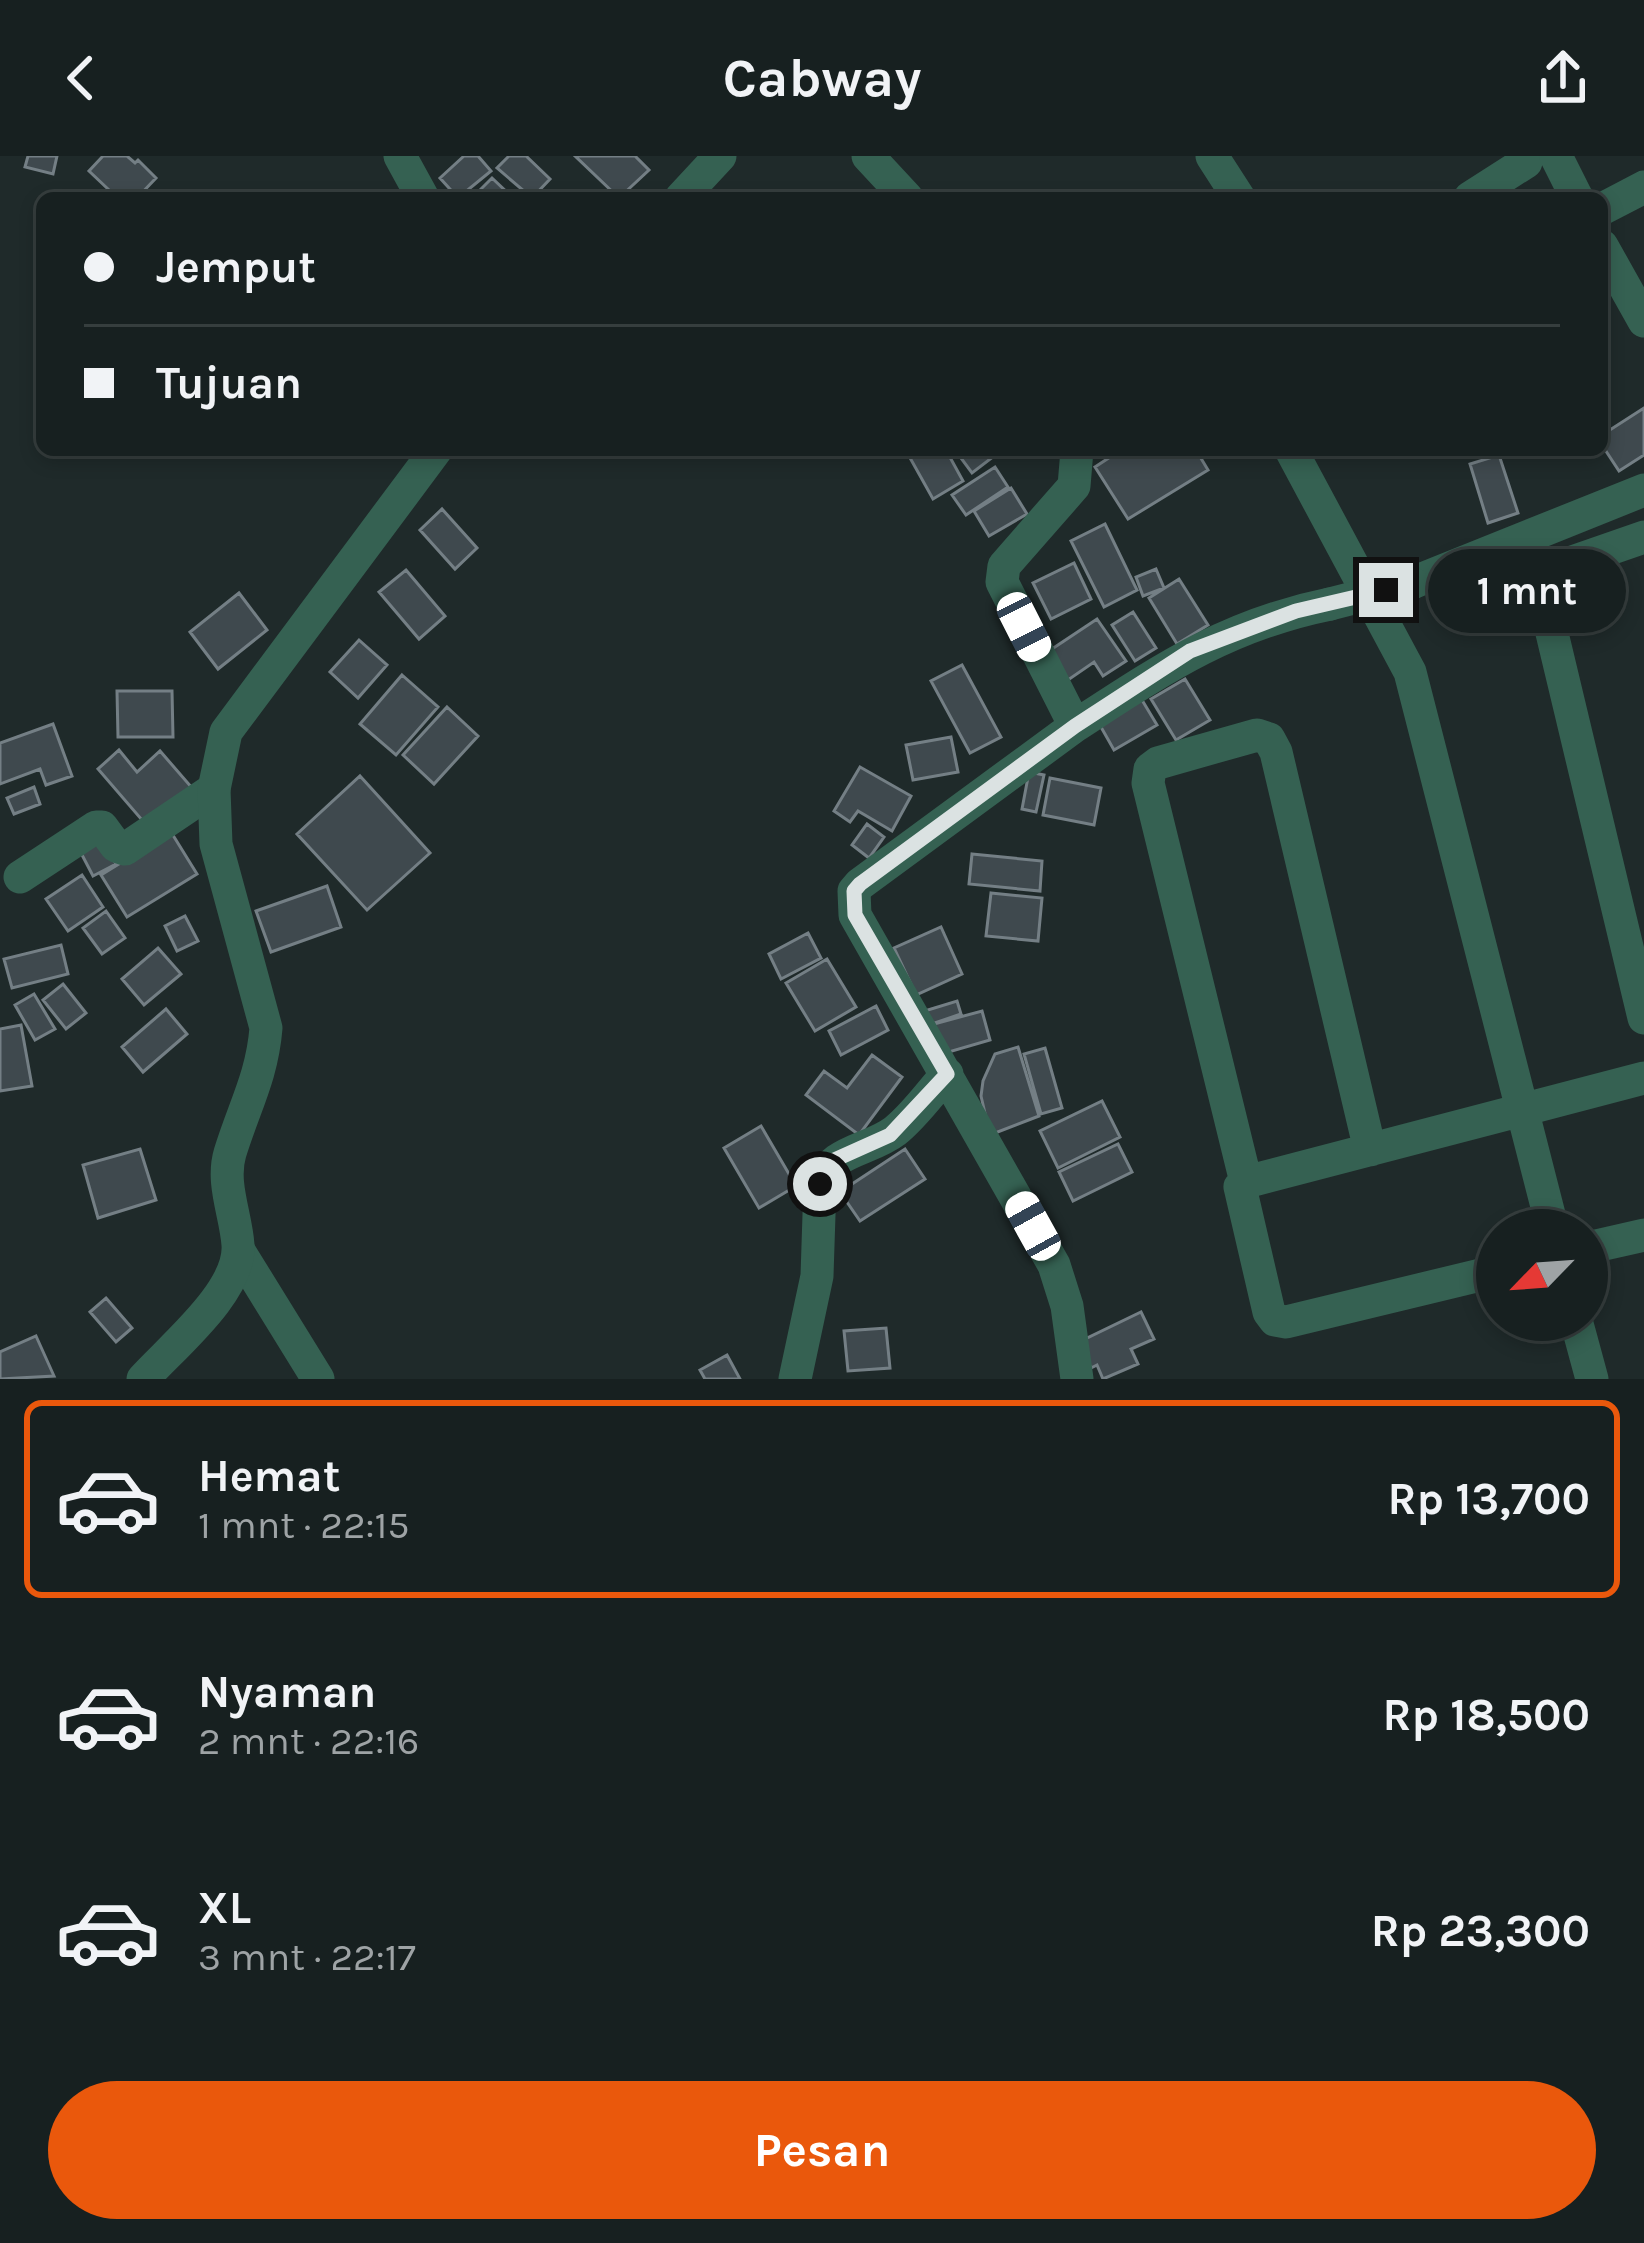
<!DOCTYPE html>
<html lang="id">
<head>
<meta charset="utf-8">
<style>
  body { margin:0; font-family:Karla,sans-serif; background:#202829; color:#f1f3f6; height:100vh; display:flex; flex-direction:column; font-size:45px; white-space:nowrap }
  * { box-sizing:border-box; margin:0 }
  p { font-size:39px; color:#9ea3a5 }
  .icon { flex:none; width:66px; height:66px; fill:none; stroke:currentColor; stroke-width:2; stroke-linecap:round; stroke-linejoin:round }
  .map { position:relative; height:1223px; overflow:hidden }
  .side { display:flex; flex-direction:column; background:#172020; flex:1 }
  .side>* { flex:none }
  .banner { position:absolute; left:36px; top:36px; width:1572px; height:264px; border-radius:18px; box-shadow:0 6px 18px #0003,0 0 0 3px #363e3e; display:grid; align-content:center; height:264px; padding:0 48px; background:#172020 }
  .needle { width:78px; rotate:245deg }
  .tools { position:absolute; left:1476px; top:1053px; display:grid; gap:24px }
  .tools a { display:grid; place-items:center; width:132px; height:132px; border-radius:50%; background:#172020; box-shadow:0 6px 18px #0003,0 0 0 3px #363e3e; font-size:60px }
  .end { position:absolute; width:54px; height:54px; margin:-27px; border:15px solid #dbe2e2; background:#111; box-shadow:0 0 0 6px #111 }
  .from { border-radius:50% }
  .bubble { position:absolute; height:84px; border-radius:42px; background:#172020; box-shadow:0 6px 18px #0003,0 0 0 3px #363e3e; font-size:39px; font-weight:700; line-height:84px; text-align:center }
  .car { position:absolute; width:36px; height:72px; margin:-36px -18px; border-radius:15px; box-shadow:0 0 9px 3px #0007; background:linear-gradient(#fff 24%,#345 0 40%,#fff 0 76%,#345 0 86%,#fff 0) }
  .banner b { display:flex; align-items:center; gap:42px; height:114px; font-size:45px }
  .banner b+b { border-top:3px solid #363e3e }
  .banner i { width:30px; height:30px; background:#f1f3f6 }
  ul { padding:21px 0 0; list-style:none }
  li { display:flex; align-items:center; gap:36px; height:198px; margin:0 24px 18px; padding:0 24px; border:6px solid transparent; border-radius:18px }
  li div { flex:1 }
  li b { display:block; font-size:45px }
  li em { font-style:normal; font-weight:700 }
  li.active { border-color:#ea580c }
  li>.icon { width:108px; height:108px; stroke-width:1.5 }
  .button { display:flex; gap:24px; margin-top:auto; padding:24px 48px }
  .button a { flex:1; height:138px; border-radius:72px; background:#ea580c; color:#fff; font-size:48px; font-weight:700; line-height:138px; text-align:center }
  header { display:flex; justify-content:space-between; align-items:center; height:156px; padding:0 48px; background:#172020; font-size:54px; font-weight:700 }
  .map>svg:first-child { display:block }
</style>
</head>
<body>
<header><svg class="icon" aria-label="back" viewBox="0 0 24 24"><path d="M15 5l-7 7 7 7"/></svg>Cabway<svg class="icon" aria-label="share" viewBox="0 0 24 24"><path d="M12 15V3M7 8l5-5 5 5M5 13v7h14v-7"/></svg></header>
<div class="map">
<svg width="1644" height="1223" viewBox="0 0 1644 1223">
  <rect width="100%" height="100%" fill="#1f2a2a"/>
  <!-- building -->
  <path fill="#3f494e" stroke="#747f85" stroke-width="3" d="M28,0H57L53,18L25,11Z
    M103,0H127L135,7L138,4L156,22L137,42H101L109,34L89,15Z
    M464,0H478L491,15L458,42L440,22Z
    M509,0H526L550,23L532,42L497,12Z
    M575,0H635L649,14L619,42Z
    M492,22L513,42L473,41Z
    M1644,252V299L1619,315L1602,289V279Z
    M919,294H946L963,325L933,343L909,300Z
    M955,294H1002L972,317Z
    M1121,294H1196L1208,314L1128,363L1095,311Z
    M1499,299L1518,357L1488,367L1470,308Z
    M995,311L1008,331L966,359L952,339Z
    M1011,332L1027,358L989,380L974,355Z
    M442,353L477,392L455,413L420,374Z
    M1105,368L1137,434L1104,451L1071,385Z
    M1074,407L1091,443L1051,463L1033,427Z
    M1156,413L1164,432L1143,440L1136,421Z
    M406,414L445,460L419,483L379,436Z
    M1179,423L1208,469L1177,488L1149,442Z
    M239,437L267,474L218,513L190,476Z
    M1133,456L1156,492L1135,505L1112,469Z
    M1097,463L1126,505L1103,520L1094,506L1068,524L1049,495Z
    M359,484L387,509L358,542L330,516Z
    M962,509L1001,581L970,597L931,525Z
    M402,519L438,551L396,599L360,568Z
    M1185,523L1210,564L1176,584L1151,543Z
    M117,535H172L173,581H118Z
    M1139,539L1157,569L1114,594L1097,564Z
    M447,551L478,580L434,628L403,599Z
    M53,568L72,620L46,629L40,613L0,628V587Z
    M951,581L958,616L913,624L906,589Z
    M119,594L137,616L160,595L193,633L148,671L98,613Z
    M860,611L911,640L892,675L858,655L850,666L834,655Z
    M1029,616L1044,619L1036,656L1022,653Z
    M360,620L430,697L367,754L297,678Z
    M1050,622L1101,632L1094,669L1043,659Z
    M34,631L40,648L14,658L7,642Z
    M867,668L884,681L869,702L852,689Z
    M171,676L197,718L127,761L101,719Z
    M102,683L116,708L93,720L80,695Z
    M972,698L1042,705L1040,735L969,728Z
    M82,719L103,751L68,775L46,743Z
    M327,730L341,771L271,796L256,755Z
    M991,737L1042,742L1038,785L986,780Z
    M106,755L125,782L102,798L83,772Z
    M185,760L198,785L177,795L165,770Z
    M941,771L962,818L916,839L894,792Z
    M808,777L821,802L781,823L769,798Z
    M61,789L68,818L12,832L4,803Z
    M158,792L181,818L144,849L122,823Z
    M827,803L856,851L815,875L786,827Z
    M63,828L86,857L66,873L43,844Z
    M34,838L55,873L35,884L15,849Z
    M957,845L961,858L923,871L918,857Z
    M876,850L888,874L841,899L829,875Z
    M166,853L187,878L143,916L122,891Z
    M982,855L990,884L942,898L934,868Z
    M21,869L32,930L0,935V873Z
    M1018,891L1039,960L990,979L981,940L983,925L995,898Z
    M1045,892L1062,952L1041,958L1024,898Z
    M872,899L902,921L859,979L806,939L824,915L847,932Z
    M1102,945L1120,981L1058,1012L1040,975Z
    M761,970L796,1030L759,1052L724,992Z
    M1118,988L1132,1016L1073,1045L1059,1016Z
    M140,993L156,1044L98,1062L83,1009Z
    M905,993L925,1023L860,1065L840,1036Z
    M106,1142L132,1172L116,1186L90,1156Z
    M1141,1156L1154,1183L1131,1193L1138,1208L1103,1223L1097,1209L1091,1212L1079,1186Z
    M886,1172L890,1212L848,1215L844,1175Z
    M36,1180L54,1220L0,1223V1196Z
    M727,1199L740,1223H705L700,1214Z"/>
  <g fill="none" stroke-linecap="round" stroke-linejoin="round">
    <!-- minor -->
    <path stroke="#356152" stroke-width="33" d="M868,0L907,42
      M1212,0L1239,42
      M681,42L720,0
      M1470,42L1526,6
      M1602,53L1644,31
      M1077,294L1074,330L1004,410L1002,426L1075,570L860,728L854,735L855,759L1054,1109L1067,1150L1077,1223
      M1291,294L1410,516L1553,1074
      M1644,381L1549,414L1540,427L1644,862
      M1412,427L1644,334
      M1075,570C1161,514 1226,469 1330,448
      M20,721L96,671H102L116,690L125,693L214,633
      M1246,1026L1148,627L1150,613L1158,607L1257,579L1269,583L1276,596L1370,994
      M1587,1092L1644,1079
      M239,1095L318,1223
      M1497,1115L1286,1166L1275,1164L1269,1156L1240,1031L1246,1026L1644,922
      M1576,1164L1592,1223
      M795,1223L817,1120L820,1028C830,994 869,995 895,975C915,959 930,937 947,918"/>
    <!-- tertiary -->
    <path stroke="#356152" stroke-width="33" d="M400,0L423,42
      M1556,0L1577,42
      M1602,90L1644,165
      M143,1223C173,1190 241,1135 238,1089C236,1059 221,1027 230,997C244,951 262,921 266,872L216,688L214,633L226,576L436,294"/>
    <!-- minor-bridge -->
    <path stroke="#356152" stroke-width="33" d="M1330,448L1412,427"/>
  </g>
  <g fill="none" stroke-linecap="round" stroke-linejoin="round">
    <!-- route -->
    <path stroke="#dbe2e2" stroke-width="15" d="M820,1028L832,1005L890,979L947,918L855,759L854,735L860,728L1075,570L1190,495L1296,455L1386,434"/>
  </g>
</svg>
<div class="tools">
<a><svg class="needle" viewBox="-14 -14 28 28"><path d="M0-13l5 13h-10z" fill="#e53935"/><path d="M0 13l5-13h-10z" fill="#9ea3a5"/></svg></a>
</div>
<i class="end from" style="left:820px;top:1028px"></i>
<i class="end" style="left:1386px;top:434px"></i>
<div class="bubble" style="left:1428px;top:393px;width:198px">1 mnt</div>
<i class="car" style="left:1024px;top:471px;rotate:153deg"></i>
<i class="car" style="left:1033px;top:1070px;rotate:331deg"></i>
<div class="banner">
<b><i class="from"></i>Jemput</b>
<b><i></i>Tujuan</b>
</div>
</div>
<section class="side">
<ul>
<li class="active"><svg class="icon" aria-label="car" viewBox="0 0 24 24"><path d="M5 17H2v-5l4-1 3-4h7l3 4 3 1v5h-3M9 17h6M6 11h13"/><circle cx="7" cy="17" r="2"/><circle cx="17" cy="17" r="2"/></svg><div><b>Hemat</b><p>1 mnt · 22:15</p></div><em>Rp 13,700</em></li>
<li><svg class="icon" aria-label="car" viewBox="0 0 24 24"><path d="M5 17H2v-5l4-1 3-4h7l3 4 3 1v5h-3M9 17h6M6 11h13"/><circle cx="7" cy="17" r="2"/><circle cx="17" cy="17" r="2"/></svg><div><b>Nyaman</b><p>2 mnt · 22:16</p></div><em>Rp 18,500</em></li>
<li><svg class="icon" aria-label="car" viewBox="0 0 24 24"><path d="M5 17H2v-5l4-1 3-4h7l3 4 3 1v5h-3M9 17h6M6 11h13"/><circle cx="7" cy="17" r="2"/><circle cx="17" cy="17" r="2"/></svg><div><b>XL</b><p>3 mnt · 22:17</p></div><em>Rp 23,300</em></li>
</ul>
<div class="button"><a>Pesan</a></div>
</section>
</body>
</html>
